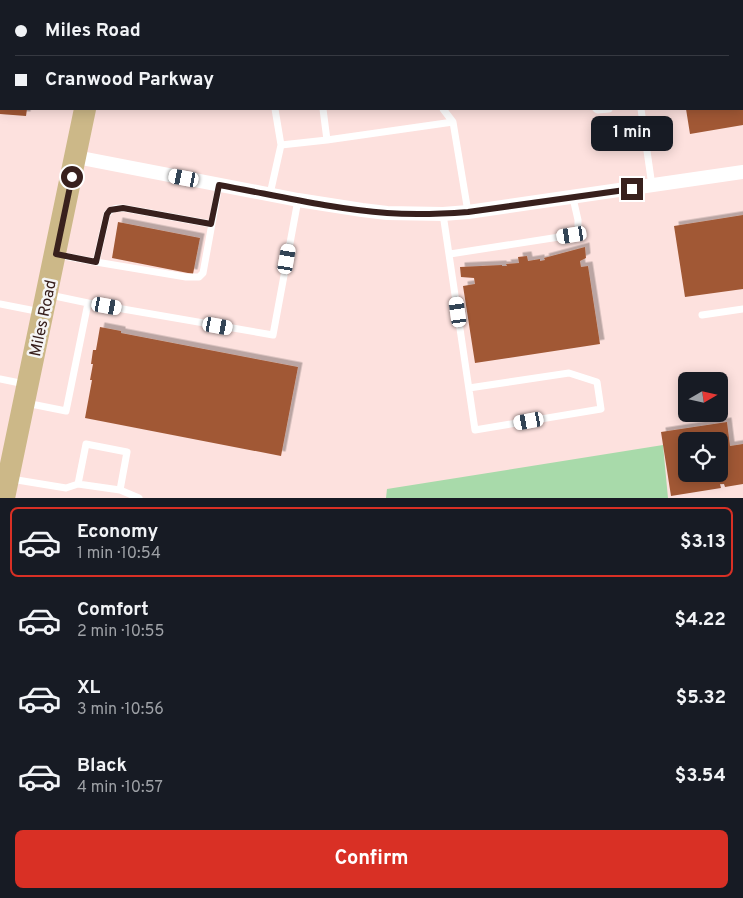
<!DOCTYPE html>
<html lang="en">
<head>
<meta charset="utf-8">
<style>
  body { margin:0; font-family:Overpass,sans-serif; background:#20242c; color:#f1f3f6; height:100vh; display:flex; flex-direction:column; font-size:19px; white-space:nowrap }
  * { box-sizing:border-box; margin:0 }
  p { font-size:16px; color:#9ea1a6 }
  .icon { flex:none; width:28px; height:28px; fill:none; stroke:currentColor; stroke-width:2; stroke-linecap:round; stroke-linejoin:round }
  .map { position:relative; height:498px; overflow:hidden }
  .side { display:flex; flex-direction:column; background:#171b24; flex:1 }
  .side>* { flex:none }
  .top-card { position:absolute; left:0px; top:0px; width:744px; height:110px; box-shadow:0 2px 12px #0003; display:grid; align-content:center; height:110px; padding:0 15px; background:#171b24 }
  .needle { width:32px; rotate:81deg }
  .controls { position:absolute; left:678px; top:372px; display:grid; gap:10px }
  .controls a { display:grid; place-items:center; width:50px; height:50px; border-radius:8px; background:#171b24; box-shadow:0 2px 12px #0003; font-size:25px }
  .end { position:absolute; width:22px; height:22px; margin:-11px; border:6px solid #38201d; background:#fff; box-shadow:0 0 0 2px #fff }
  .from { border-radius:50% }
  .bubble { position:absolute; height:35px; border-radius:8px; background:#171b24; box-shadow:0 2px 12px #0003; font-size:16px; font-weight:700; line-height:35px; text-align:center }
  .car { position:absolute; width:15px; height:30px; margin:-15px -8px; border-radius:6px; box-shadow:0 0 4px 1px #0007; background:linear-gradient(#fff 24%,#345 0 40%,#fff 0 76%,#345 0 86%,#fff 0) }
  .top-card b { display:flex; align-items:center; gap:18px; height:48px; font-size:19px }
  .top-card b+b { border-top:1px solid #363941 }
  .top-card i { width:12px; height:12px; background:#f1f3f6 }
  ul { padding:9px 0 0; list-style:none }
  li { display:flex; align-items:center; gap:15px; height:70px; margin:0 10px 8px; padding:0 5px; border:2px solid transparent; border-radius:8px }
  li div { flex:1 }
  li b { display:block; font-size:19px }
  li em { font-style:normal; font-weight:700 }
  li.current { border-color:#d93025 }
  li>.icon { width:45px; height:45px; stroke-width:1.5 }
  .action { display:flex; gap:10px; margin-top:auto; padding:10px 15px }
  .action a { flex:1; height:58px; border-radius:8px; background:#d93025; color:#fff; font-size:20px; font-weight:700; line-height:58px; text-align:center }
  .map>svg:first-child { display:block }
</style>
</head>
<body>
<div class="map">
<svg width="743" height="498" viewBox="0 0 743 498">
  <defs>
    <filter id="shadow"><feDropShadow dx="4.5" dy="-4.5" stdDeviation="0" flood-color="#0004"/></filter>
  </defs>
  <rect width="100%" height="100%" fill="#fde1de"/>
  <!-- grass -->
  <path fill="#a8daaa" d="M663,445L668,498H386L387,489Z"/>
  <!-- building -->
  <path fill="#a15936" fill-rule="evenodd" filter="url(#shadow)" d="M0,109H27L26,116L0,114Z
    M686,109H743V125L690,134Z
    M743,215V289L685,297L674,226Z
    M118,222L200,238L193,274L112,258Z
    M585,247L586,258L580,261L581,267L588,266L600,344L475,363L463,286L475,284L474,278L461,277L460,267L502,265V266H507L506,264L519,263L518,257L527,256L528,261L540,259V261L545,260L544,258Z
    M100,327L121,331V333L298,367L281,456L85,418L92,380H90L93,364H91L93,350H96Z
    M727,422L730,446L743,444V484L725,487L724,484H720L721,488L671,496L661,432ZM686,441H719V474H686Z"/>
  <g fill="none" stroke-linecap="round" stroke-linejoin="round">
    <!-- service -->
    <path stroke="#fff" stroke-width="7" d="M255,0V1
      M307,0V1
      M422,0V1
      M637,0V1
      M742,28H743
      M275,109L281,145
      M323,109L327,140L453,122
      M443,109L453,122L468,212
      M596,109L598,110L609,109
      M641,109L652,186
      M270,194L281,145L327,140
      M443,214L475,430L601,409L597,382L569,373L469,388
      M450,254L572,235L578,230V220L573,198
      M59,255L96,262L107,214C112,208 116,208 123,208L211,224
      M96,262L186,277H199L203,273L219,185
      M88,303L273,335L298,200
      M0,304L41,312
      M702,315L743,309
      M0,379L25,384
      M26,403L66,411L88,303L50,295
      M11,479L66,488L78,484L120,490L127,452L86,444L78,484
      M120,490L139,498"/>
    <!-- minor -->
    <path stroke="#fff" stroke-width="14" d="M76,157L298,200L362,210L387,213L443,214L468,212L743,172"/>
    <!-- primary -->
    <path stroke="#ccb888" stroke-width="22" d="M106,1V0
      M4,498L85,109"/>
  </g>
  <g fill="none" stroke-linecap="round" stroke-linejoin="round">
    <!-- route -->
    <path stroke="#38201d" stroke-width="6" d="M72,177L56,254L96,262L107,214L110,210L123,208L211,224L219,185C274,195 332,209 387,213C414,215 441,214 468,212L632,189"/>
  </g>
  <g text-anchor="middle" stroke-width="5" stroke-linejoin="round" paint-order="stroke">
    <!-- street labels -->
    <g font-size="16" fill="#38201d" stroke="#f5f5f5">
      <text transform="translate(42 318) rotate(-78)" y="6">Miles Road</text>
    </g>
  </g>
</svg>
<div class="controls">
<a><svg class="needle" viewBox="-14 -14 28 28"><path d="M0-13l5 13h-10z" fill="#e53935"/><path d="M0 13l5-13h-10z" fill="#9ea1a6"/></svg></a>
<a><svg class="icon" aria-label="locate" viewBox="0 0 24 24"><circle cx="12" cy="12" r="6"/><path d="M12 2v4M12 18v4M2 12h4M18 12h4"/></svg></a>
</div>
<i class="end from" style="left:72px;top:177px"></i>
<i class="end" style="left:632px;top:189px"></i>
<div class="bubble" style="left:591px;top:116px;width:82px">1 min</div>
<i class="car" style="left:184px;top:178px;rotate:281deg"></i>
<i class="car" style="left:572px;top:235px;rotate:261deg"></i>
<i class="car" style="left:287px;top:259px;rotate:10deg"></i>
<i class="car" style="left:107px;top:306px;rotate:100deg"></i>
<i class="car" style="left:458px;top:312px;rotate:352deg"></i>
<i class="car" style="left:218px;top:326px;rotate:100deg"></i>
<i class="car" style="left:529px;top:421px;rotate:260deg"></i>
<div class="top-card">
<b><i class="from"></i>Miles Road</b>
<b><i></i>Cranwood Parkway</b>
</div>
</div>
<section class="side">
<ul>
<li class="current"><svg class="icon" aria-label="car" viewBox="0 0 24 24"><path d="M5 17H2v-5l4-1 3-4h7l3 4 3 1v5h-3M9 17h6M6 11h13"/><circle cx="7" cy="17" r="2"/><circle cx="17" cy="17" r="2"/></svg><div><b>Economy</b><p>1 min · 10:54</p></div><em>$3.13</em></li>
<li><svg class="icon" aria-label="car" viewBox="0 0 24 24"><path d="M5 17H2v-5l4-1 3-4h7l3 4 3 1v5h-3M9 17h6M6 11h13"/><circle cx="7" cy="17" r="2"/><circle cx="17" cy="17" r="2"/></svg><div><b>Comfort</b><p>2 min · 10:55</p></div><em>$4.22</em></li>
<li><svg class="icon" aria-label="car" viewBox="0 0 24 24"><path d="M5 17H2v-5l4-1 3-4h7l3 4 3 1v5h-3M9 17h6M6 11h13"/><circle cx="7" cy="17" r="2"/><circle cx="17" cy="17" r="2"/></svg><div><b>XL</b><p>3 min · 10:56</p></div><em>$5.32</em></li>
<li><svg class="icon" aria-label="car" viewBox="0 0 24 24"><path d="M5 17H2v-5l4-1 3-4h7l3 4 3 1v5h-3M9 17h6M6 11h13"/><circle cx="7" cy="17" r="2"/><circle cx="17" cy="17" r="2"/></svg><div><b>Black</b><p>4 min · 10:57</p></div><em>$3.54</em></li>
</ul>
<div class="action"><a>Confirm</a></div>
</section>
</body>
</html>
